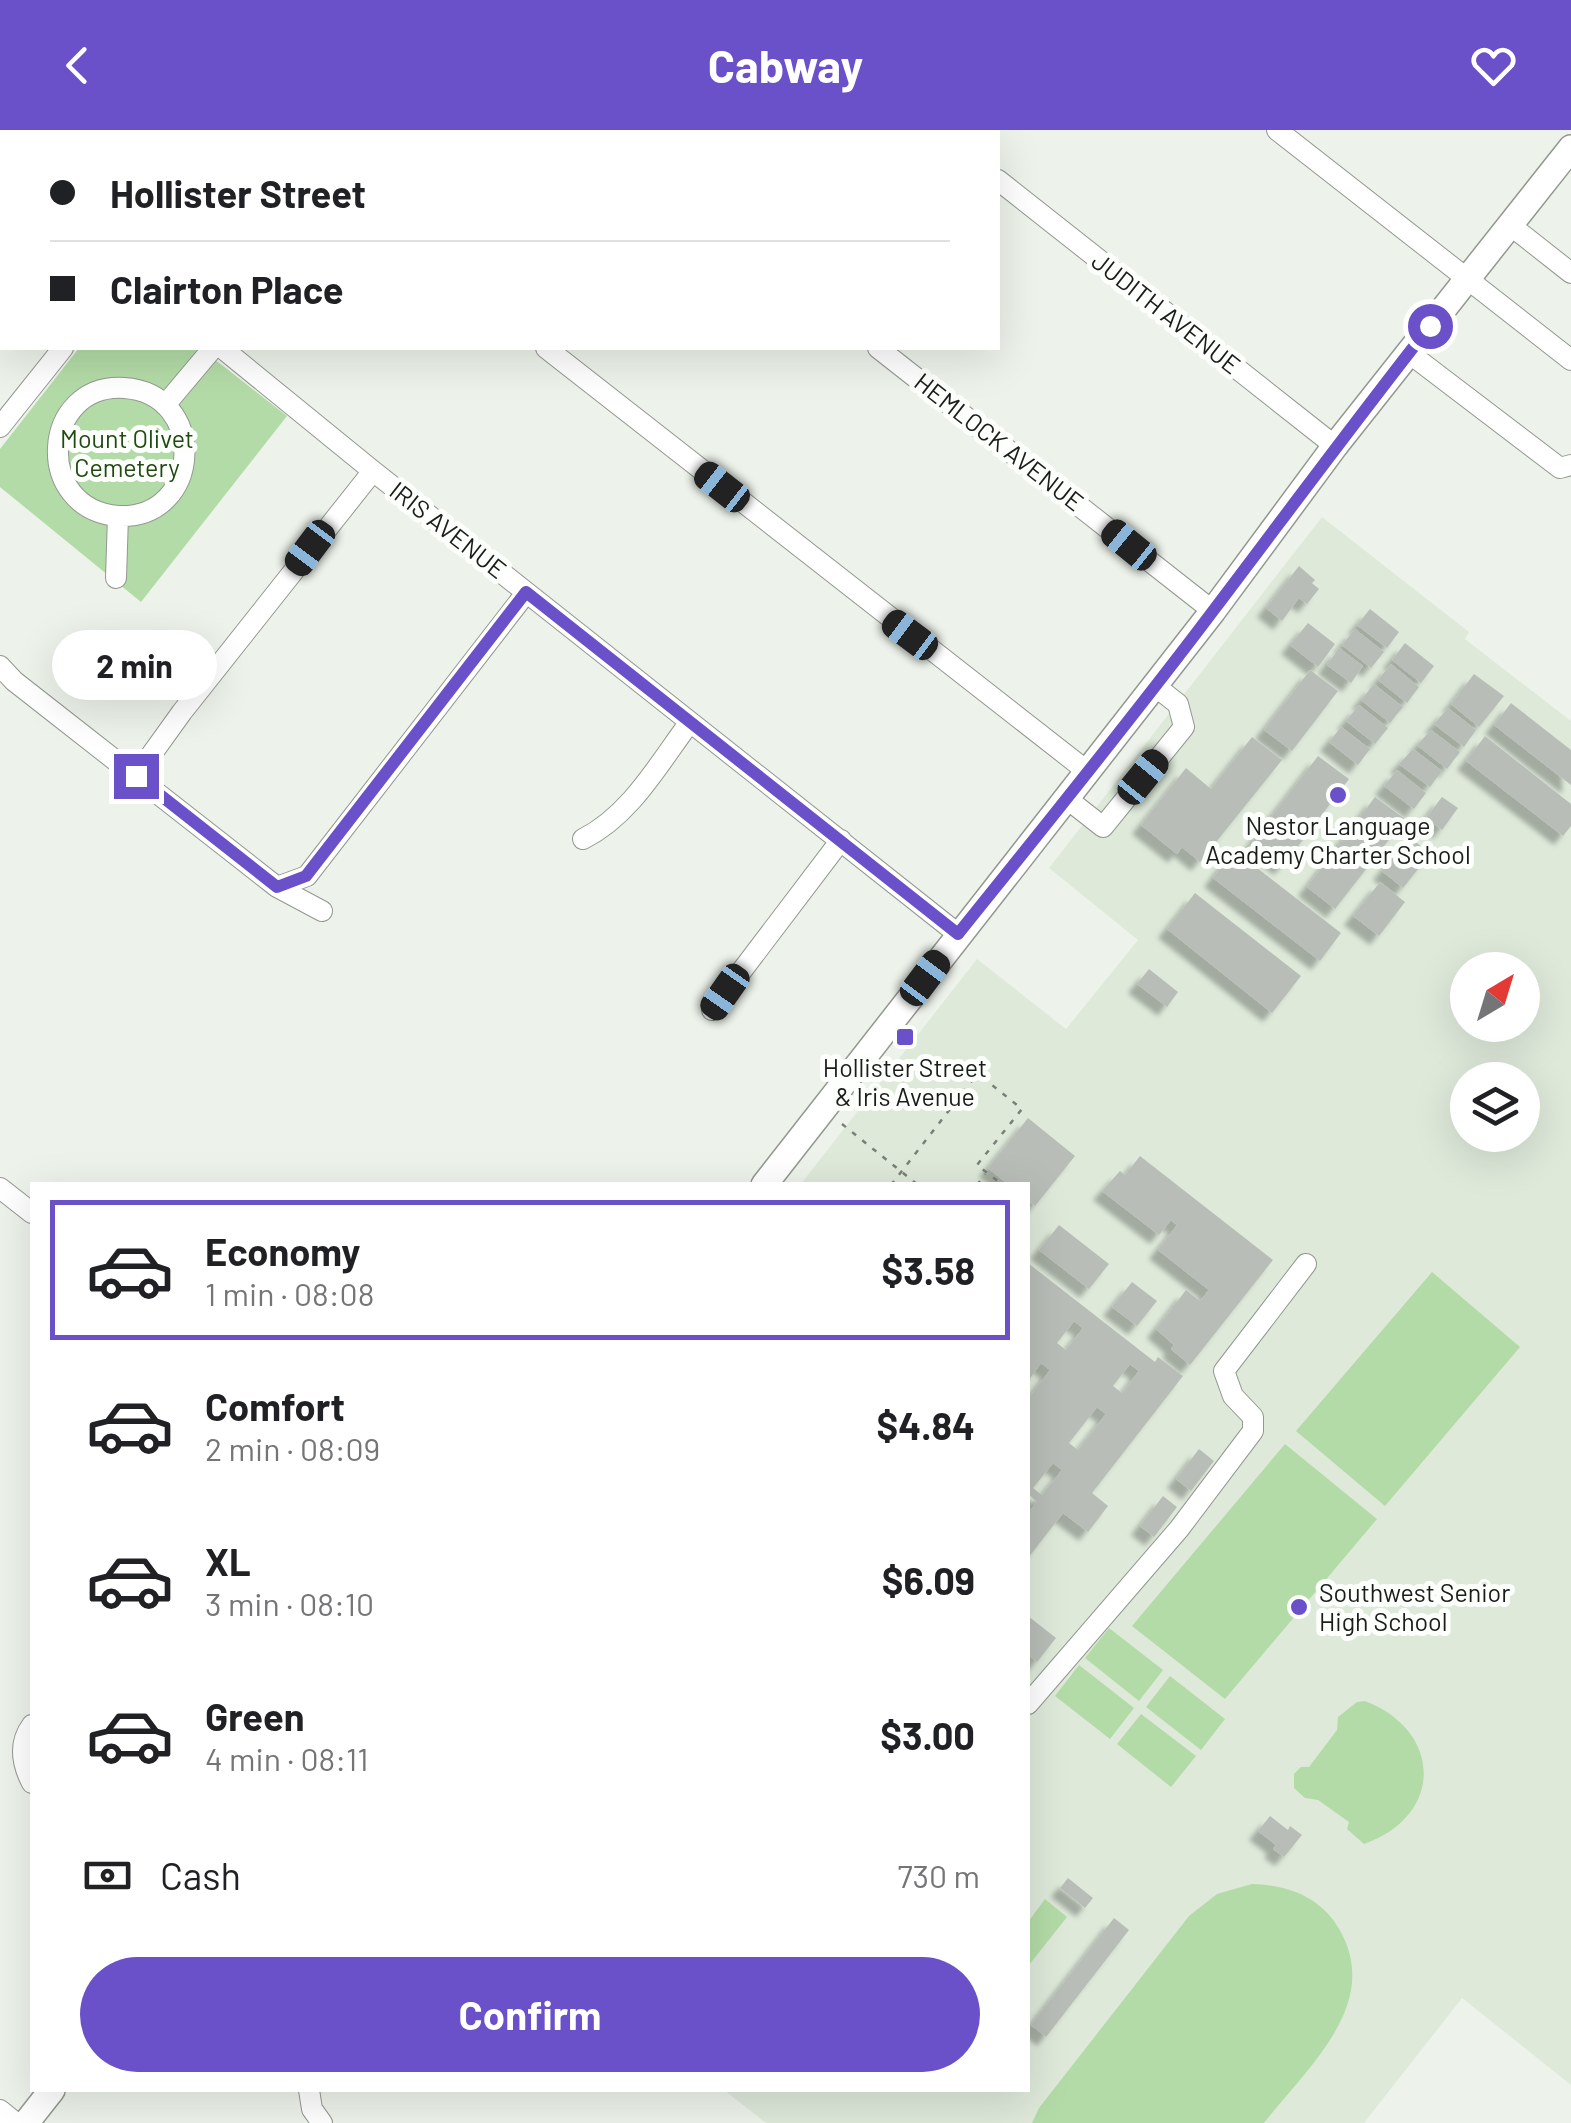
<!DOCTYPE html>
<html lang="en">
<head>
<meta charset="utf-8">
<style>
  body { margin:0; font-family:Barlow,sans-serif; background:#f2f2f2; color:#202124; height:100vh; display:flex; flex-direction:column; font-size:38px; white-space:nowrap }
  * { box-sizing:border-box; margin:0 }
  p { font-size:32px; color:#757577 }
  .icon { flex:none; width:55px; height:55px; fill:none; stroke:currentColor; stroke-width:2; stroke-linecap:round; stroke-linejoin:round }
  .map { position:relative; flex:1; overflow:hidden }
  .side { position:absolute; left:30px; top:1052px; width:1000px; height:910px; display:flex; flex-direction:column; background:#fff; border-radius:0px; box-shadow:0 10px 40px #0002 }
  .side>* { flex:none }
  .guide { position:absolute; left:0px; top:0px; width:1000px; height:220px; box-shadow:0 10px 40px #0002; display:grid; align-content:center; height:220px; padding:0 50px; background:#fff }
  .needle { width:65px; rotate:38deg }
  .tools { position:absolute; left:1450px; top:822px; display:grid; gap:20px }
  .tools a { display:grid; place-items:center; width:90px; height:90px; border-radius:50%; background:#fff; box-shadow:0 10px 40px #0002; font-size:50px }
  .end { position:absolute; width:45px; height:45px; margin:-22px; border:12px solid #6a50c9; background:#fff; box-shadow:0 0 0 5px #fff }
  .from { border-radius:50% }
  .bubble { position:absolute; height:70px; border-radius:35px; background:#fff; box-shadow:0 10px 40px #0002; font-size:32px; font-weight:700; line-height:70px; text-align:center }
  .car { position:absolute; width:30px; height:60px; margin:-30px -15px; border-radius:12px; box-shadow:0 0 8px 2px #0007; background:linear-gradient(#222 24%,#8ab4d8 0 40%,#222 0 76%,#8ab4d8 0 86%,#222 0) }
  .guide b { display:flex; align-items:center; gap:35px; height:95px; font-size:38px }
  .guide b+b { border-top:2px solid #e0e0e0 }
  .guide i { width:25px; height:25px; background:#202124 }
  ul { padding:18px 0 0; list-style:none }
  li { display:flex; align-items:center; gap:30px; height:140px; margin:0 20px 15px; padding:0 30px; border:5px solid transparent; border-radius:0px }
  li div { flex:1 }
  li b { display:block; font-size:38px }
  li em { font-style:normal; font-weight:700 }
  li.active { border-color:#6a50c9 }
  li>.icon { width:90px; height:90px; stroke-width:1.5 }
  .pay { display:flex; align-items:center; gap:25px; height:110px; padding:0 50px; font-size:38px }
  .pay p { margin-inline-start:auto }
  .primary-button { display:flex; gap:20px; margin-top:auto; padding:20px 50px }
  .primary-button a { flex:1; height:115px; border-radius:60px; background:#6a50c9; color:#fff; font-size:40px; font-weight:700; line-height:115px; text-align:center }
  header { display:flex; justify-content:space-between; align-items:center; height:130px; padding:0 50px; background:#6a50c9; color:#fff; font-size:45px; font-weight:700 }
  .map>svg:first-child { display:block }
</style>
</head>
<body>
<header><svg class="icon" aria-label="back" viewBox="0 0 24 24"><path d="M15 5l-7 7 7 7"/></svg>Cabway<svg class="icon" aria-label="heart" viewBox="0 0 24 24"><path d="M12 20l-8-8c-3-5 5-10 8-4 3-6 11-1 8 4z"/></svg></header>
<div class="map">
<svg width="1571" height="1993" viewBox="0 0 1571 1993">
  <defs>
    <filter id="shadow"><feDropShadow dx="-9" dy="9" stdDeviation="2.5" flood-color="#0004"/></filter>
  </defs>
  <rect width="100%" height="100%" fill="#edf3eb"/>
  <!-- built -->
  <path fill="#dee9da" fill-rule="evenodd" d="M1322,387L1469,502L1465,509L1571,591V1955L1462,1868L1364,1993H766L724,1960H1028V1055H800L977,829L1066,899L1138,810L1049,738ZM1468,840H1522V895H1468ZM1468,950H1522V1005H1468Z"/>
  <!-- green -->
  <path fill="#b3dba7" d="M79,218H200L287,286L141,472L0,357V319Z
    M1432,1142L1520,1217L1385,1376L1296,1301Z
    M1285,1314L1377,1389L1225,1569L1132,1496Z
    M1109,1498L1163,1540L1139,1571L1085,1528Z
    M1079,1535L1134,1578L1110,1609L1055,1566Z
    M1170,1546L1225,1589L1201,1620L1146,1577Z
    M1365,1571C1443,1601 1444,1686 1364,1714L1347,1699L1349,1692L1318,1670L1305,1668L1294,1658V1644L1301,1637H1309L1337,1600L1338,1587L1357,1572Z
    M1141,1584L1196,1626L1171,1657L1117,1614Z
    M1252,1754C1284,1755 1314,1764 1334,1791C1388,1869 1310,1934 1264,1993H1032L1039,1978L1189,1786L1217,1764Z
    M1045,1769L1067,1787L1029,1835L1028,1792Z"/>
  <!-- building -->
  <path fill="#b8beb7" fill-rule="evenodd" filter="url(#shadow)" d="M1299,436L1315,450L1312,453L1319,459L1307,474L1299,468L1282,491L1266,478Z
    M1370,479L1399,502L1387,518L1357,495Z
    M1308,493L1335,514L1318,537L1290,515Z
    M1355,499L1384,522L1371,538L1342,515Z
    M1405,513L1434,536L1421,553L1392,530Z
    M1339,518L1363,536L1351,553L1327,535Z
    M1391,534L1419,557L1407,573L1378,550Z
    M1310,540L1338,561L1292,621L1264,600Z
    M1474,544L1504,566L1479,597L1451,574Z
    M1374,554L1403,577L1390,593L1361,570Z
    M1511,573L1571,620V655L1494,595Z
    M1359,575L1388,598L1375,614L1346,591Z
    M1448,578L1476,600L1464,617L1434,594Z
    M1341,597L1370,619L1358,635L1329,612Z
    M1431,600L1460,622L1447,639L1417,615Z
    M1485,606L1571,674V696L1563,706L1466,631Z
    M1252,607L1282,630L1200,732L1182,717L1177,724L1141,695L1186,638L1211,659Z
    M1413,619L1442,641L1430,657L1399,634Z
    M1318,626L1349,649L1283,736L1252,712Z
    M1397,640L1426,663L1414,679L1384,656Z
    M1375,667L1405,689L1335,779L1307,757Z
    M1442,667L1458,678L1442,700L1426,688Z
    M1410,707L1430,724L1403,758L1382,741Z
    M1234,720L1341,803L1320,831L1213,748Z
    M1380,752L1405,772L1379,806L1353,786Z
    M1195,763L1301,846L1272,883L1167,799Z
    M1149,839L1178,862L1167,877L1137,854Z
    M1028,988L1075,1026L1035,1076L1028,1070V1055H1009L988,1038Z
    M1140,1026L1273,1130L1190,1235L1171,1219L1174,1215L1156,1199L1186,1160L1200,1171L1209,1160L1158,1120L1177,1095L1171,1090L1159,1105L1102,1061L1120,1041L1125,1045Z
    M1059,1095L1109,1134L1089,1159L1039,1120Z
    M1028,1133L1155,1232L1158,1227L1183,1246L1092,1363L1108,1376L1088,1402L1063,1383L1028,1428V1379L1030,1381L1037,1372L1028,1364V1269L1050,1240L1041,1233L1028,1251ZM1074,1191L1083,1198L1066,1220L1057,1213ZM1130,1234L1139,1241L1122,1263L1113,1256ZM1097,1277L1106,1284L1078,1320L1069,1313ZM1053,1333L1062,1340L1042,1365L1033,1358Z
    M1132,1152L1157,1171L1137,1196L1112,1177Z
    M1199,1319L1214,1331L1191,1361L1176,1349Z
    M1163,1366L1177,1377L1154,1407L1140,1396Z
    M1028,1486L1056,1508L1037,1532L1028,1525Z
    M1270,1686L1288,1700L1290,1696L1302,1705L1284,1727L1273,1719L1276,1715L1258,1701Z
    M1068,1748L1093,1768L1085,1778L1060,1758Z
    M1114,1788L1129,1800L1046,1907L1031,1895Z"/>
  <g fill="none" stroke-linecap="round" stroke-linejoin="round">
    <!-- minor casing -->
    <g stroke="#929890" stroke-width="22">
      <path id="minor" d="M271,0L274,2
        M602,0L605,2
        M935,0L938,2
        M1277,0L1571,230
        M177,2L179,0
        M998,50L1335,316
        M1510,95L1571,143
        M222,218L373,341L958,804
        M546,218L1088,642
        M878,218L1213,481
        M1409,223L1560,338L1571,335
        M165,275L213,218
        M0,297L63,218
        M116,448L118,386C203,390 208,263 124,258C41,253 33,379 118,386
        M0,536L14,551L277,757L322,781
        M136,646L182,582L373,341
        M1066,668L1103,697L1184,597L1178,574L1155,556
        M583,709C631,685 659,633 690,592
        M277,757L307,746L526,463
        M712,880L841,710
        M0,1058L32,1083
        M1028,1574L1179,1399L1253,1301V1287L1233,1266L1224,1241L1306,1134
        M32,1595C18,1614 22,1634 32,1653
        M309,1960L312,1979L322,1993
        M0,1980L16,1993"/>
    </g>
    <!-- major casing -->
    <g stroke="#929890" stroke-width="28">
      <path id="major" d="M764,1055L1213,481L1335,316L1571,18
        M26,1993L52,1960"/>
    </g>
    <!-- path -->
    <path stroke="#7a7e78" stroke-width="2.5" stroke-dasharray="5 8" stroke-linecap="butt" d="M962,931L1022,979L977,1035L1003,1055
      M842,994L918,1055
      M891,1055L978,943
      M977,1055L985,1044
      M1028,1074L1029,1075"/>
    <!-- minor -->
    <use href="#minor" stroke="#fff" stroke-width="20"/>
    <!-- major -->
    <use href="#major" stroke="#fff" stroke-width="25"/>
  </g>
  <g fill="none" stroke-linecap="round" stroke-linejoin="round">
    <!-- route -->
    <path stroke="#6a50c9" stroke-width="12" d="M136,646L277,757L306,746L526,462L958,804C1044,697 1131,590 1213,481C1285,386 1356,290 1430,196"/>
  </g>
  <!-- markers -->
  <g fill="#6a50c9" stroke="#fcfffb" stroke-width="4">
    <circle cx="1338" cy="665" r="10"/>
    <rect x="895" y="897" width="20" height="20" rx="5"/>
    <circle cx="1299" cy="1477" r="10"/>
  </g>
  <g text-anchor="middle" stroke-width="10" stroke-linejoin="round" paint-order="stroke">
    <!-- street labels -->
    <g font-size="25" fill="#1a1c19" stroke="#fcfffb">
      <text transform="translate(1166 183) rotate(38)" y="9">JUDITH AVENUE</text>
      <text transform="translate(999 312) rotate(38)" y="9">HEMLOCK AVENUE</text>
      <text transform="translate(448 400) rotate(38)" y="9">IRIS AVENUE</text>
    </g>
    <!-- park labels -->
    <g font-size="25" fill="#214912" stroke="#fcfffb">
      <text x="127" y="318">Mount Olivet<tspan x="127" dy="29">Cemetery</tspan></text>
    </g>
    <!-- poi labels -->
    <g font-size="25" fill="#1a1c19" stroke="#fcfffb">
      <text x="1338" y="705">Nestor Language<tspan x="1338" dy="29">Academy Charter School</tspan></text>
      <text x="905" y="947">Hollister Street<tspan x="905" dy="29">&amp; Iris Avenue</tspan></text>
      <text x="1319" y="1472" text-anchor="start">Southwest Senior<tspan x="1319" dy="29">High School</tspan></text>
    </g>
  </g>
</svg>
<div class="tools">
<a><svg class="needle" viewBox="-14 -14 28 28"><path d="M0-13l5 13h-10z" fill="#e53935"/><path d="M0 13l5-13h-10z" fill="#757577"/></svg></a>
<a><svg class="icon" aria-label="layers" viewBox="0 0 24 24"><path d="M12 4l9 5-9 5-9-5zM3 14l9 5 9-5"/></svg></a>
</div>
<i class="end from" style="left:1430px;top:196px"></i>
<i class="end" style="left:136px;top:646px"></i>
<div class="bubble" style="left:52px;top:500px;width:165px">2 min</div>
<i class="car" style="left:722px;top:357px;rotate:308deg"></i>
<i class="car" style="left:1129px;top:415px;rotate:309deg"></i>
<i class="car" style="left:310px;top:418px;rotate:217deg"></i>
<i class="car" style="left:910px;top:505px;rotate:307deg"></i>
<i class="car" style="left:1143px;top:647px;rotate:39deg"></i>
<i class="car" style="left:925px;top:848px;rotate:37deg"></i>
<i class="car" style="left:725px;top:862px;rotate:215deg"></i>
<div class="guide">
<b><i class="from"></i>Hollister Street</b>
<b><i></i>Clairton Place</b>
</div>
<section class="side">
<ul>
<li class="active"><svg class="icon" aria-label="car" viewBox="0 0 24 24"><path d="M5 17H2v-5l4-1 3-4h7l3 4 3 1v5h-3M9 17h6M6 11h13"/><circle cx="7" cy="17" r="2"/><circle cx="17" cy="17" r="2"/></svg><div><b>Economy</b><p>1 min · 08:08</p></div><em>$3.58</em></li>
<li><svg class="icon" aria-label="car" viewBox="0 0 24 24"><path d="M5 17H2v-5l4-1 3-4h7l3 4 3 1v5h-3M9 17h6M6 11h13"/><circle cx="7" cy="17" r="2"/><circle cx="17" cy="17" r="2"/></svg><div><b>Comfort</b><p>2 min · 08:09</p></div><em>$4.84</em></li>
<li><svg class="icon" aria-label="car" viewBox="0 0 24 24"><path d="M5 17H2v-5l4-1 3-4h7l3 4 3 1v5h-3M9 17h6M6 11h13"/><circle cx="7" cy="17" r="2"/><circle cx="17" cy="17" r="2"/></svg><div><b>XL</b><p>3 min · 08:10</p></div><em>$6.09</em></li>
<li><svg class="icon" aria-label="car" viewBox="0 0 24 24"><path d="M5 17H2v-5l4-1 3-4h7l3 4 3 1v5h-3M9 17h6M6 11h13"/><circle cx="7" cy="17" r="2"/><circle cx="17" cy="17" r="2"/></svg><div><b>Green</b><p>4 min · 08:11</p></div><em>$3.00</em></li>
</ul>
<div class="pay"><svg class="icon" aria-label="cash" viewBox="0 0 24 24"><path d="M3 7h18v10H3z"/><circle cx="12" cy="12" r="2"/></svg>Cash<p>730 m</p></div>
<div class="primary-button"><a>Confirm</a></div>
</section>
</div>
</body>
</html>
